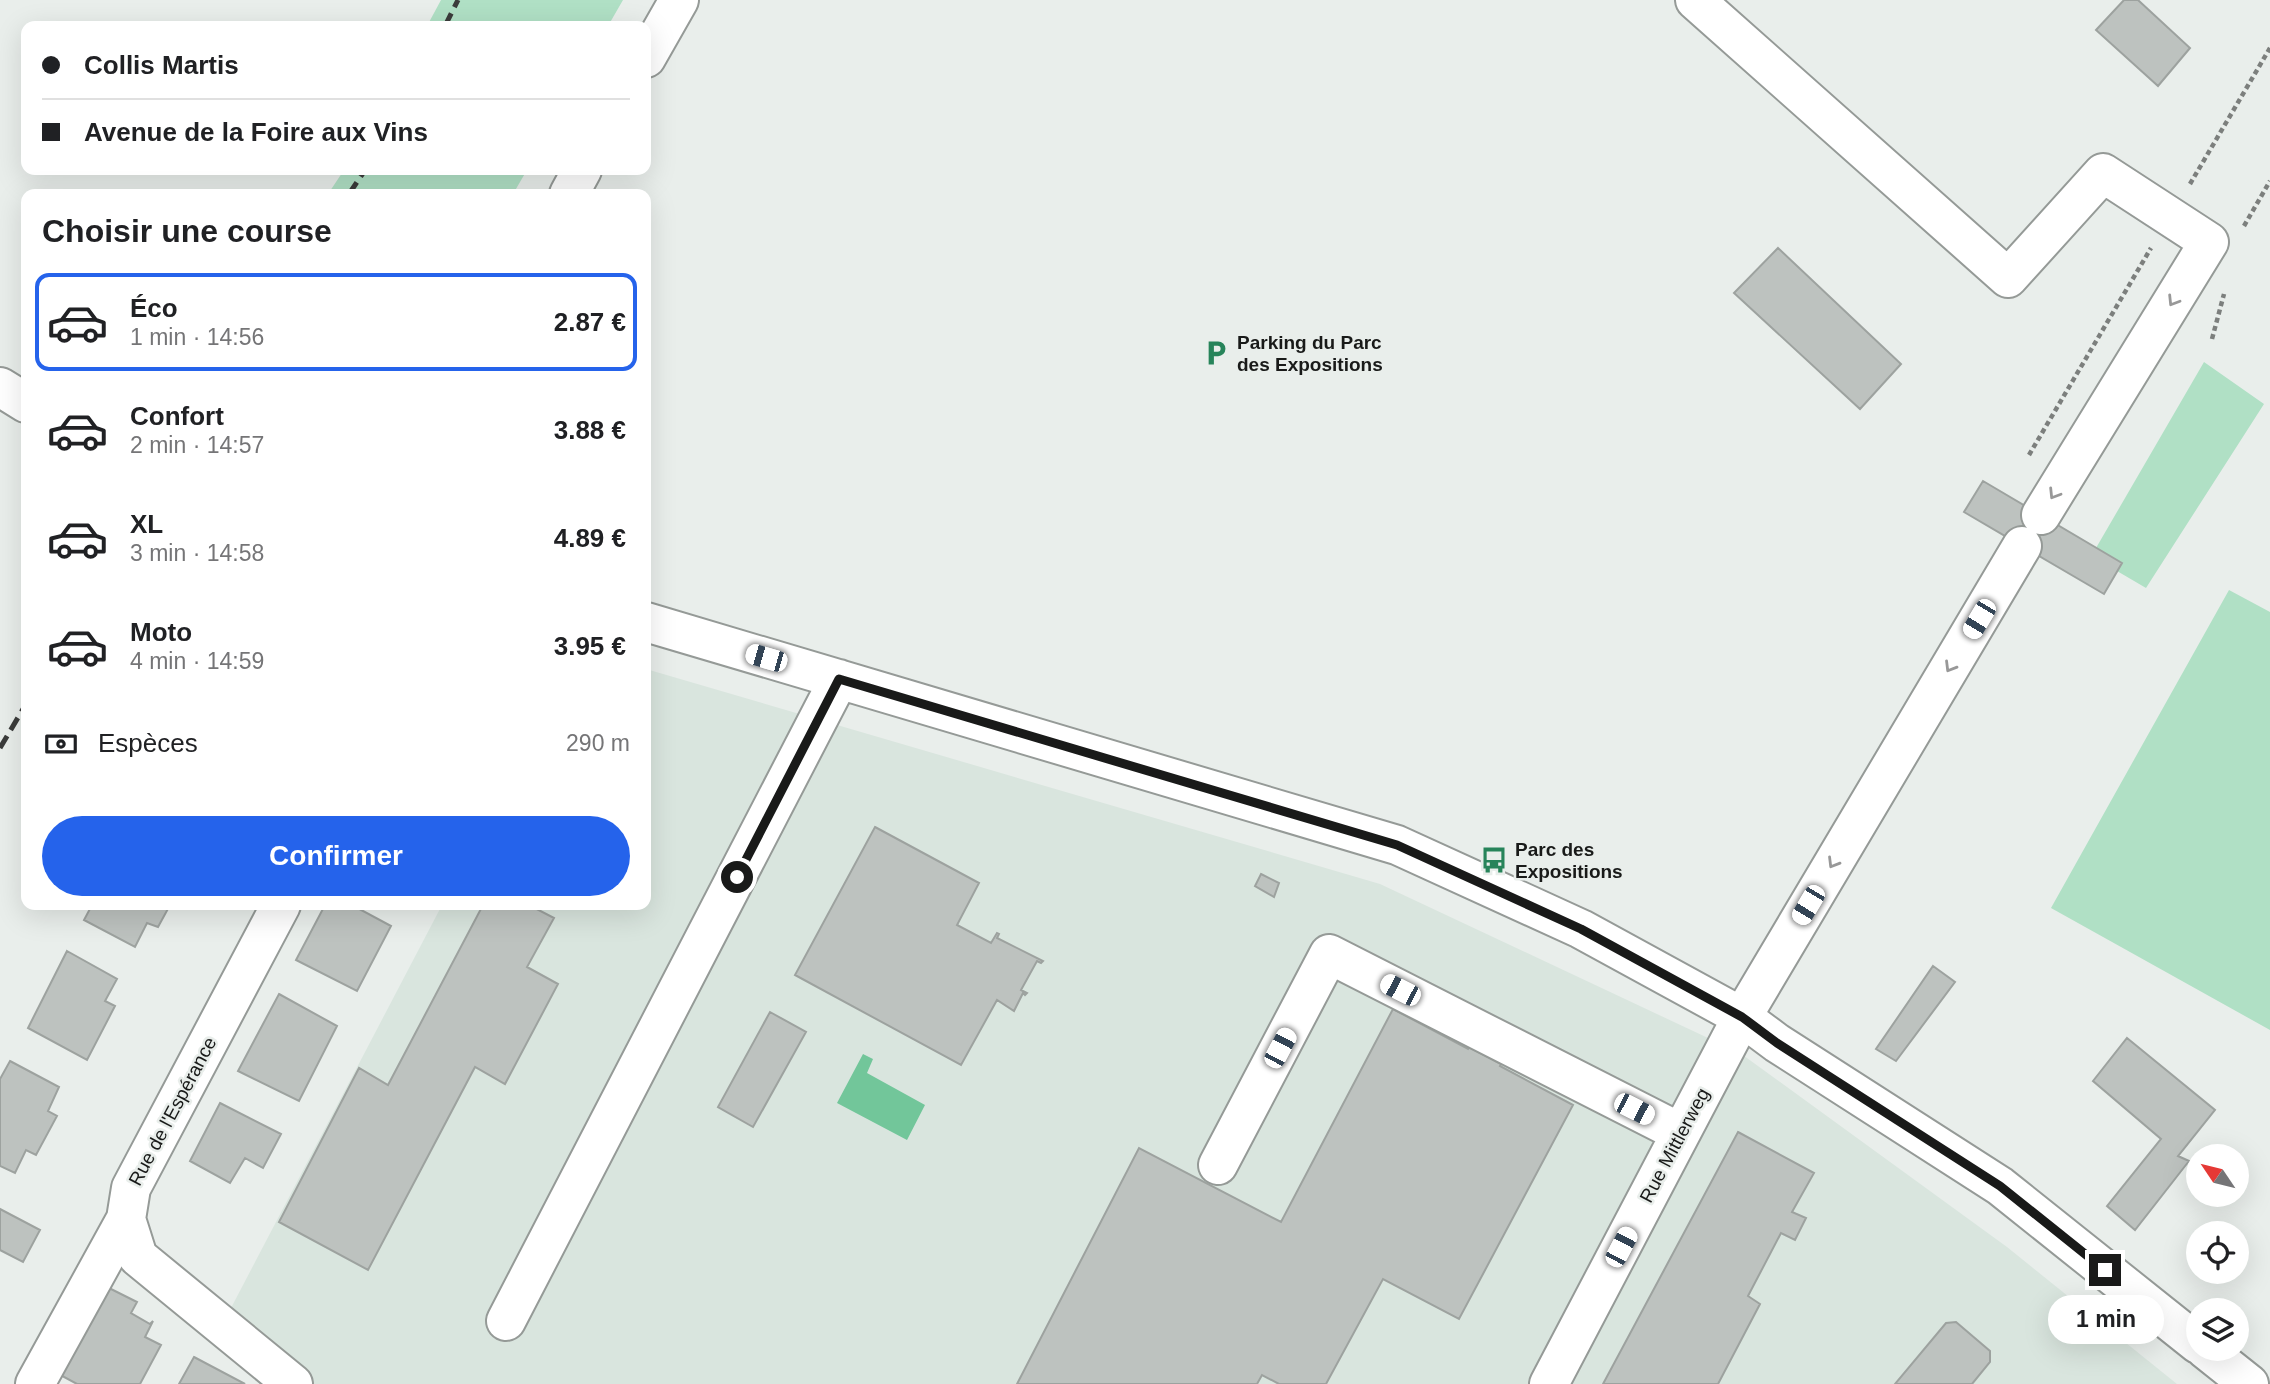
<!DOCTYPE html>
<html lang="fr">
<head>
<meta charset="utf-8">
<style>
  body { margin:0; font-family:Arial,sans-serif; background:#f6f6f6; color:#202124; height:100vh; display:flex; flex-direction:column; font-size:26px; white-space:nowrap }
  * { box-sizing:border-box; margin:0 }
  p { font-size:23px; color:#757577 }
  .icon { flex:none; width:38px; height:38px; fill:none; stroke:currentColor; stroke-width:2; stroke-linecap:round; stroke-linejoin:round }
  .map { position:relative; flex:1; overflow:hidden }
  .side { position:absolute; left:21px; top:189px; width:630px; height:721px; display:flex; flex-direction:column; background:#fff; border-radius:14px; box-shadow:0 7px 28px #0002 }
  .side>* { flex:none }
  .banner { position:absolute; left:21px; top:21px; width:630px; height:154px; border-radius:14px; box-shadow:0 7px 28px #0002; display:grid; align-content:center; height:154px; padding:0 21px; background:#fff }
  .needle { width:46px; rotate:305deg }
  .buttons { position:absolute; left:2186px; top:1144px; display:grid; gap:14px }
  .buttons a { display:grid; place-items:center; width:63px; height:63px; border-radius:50%; background:#fff; box-shadow:0 7px 28px #0002; font-size:35px }
  .end { position:absolute; width:32px; height:32px; margin:-16px; border:9px solid #191a19; background:#fff; box-shadow:0 0 0 4px #fff }
  .from { border-radius:50% }
  .bubble { position:absolute; height:49px; border-radius:24px; background:#fff; box-shadow:0 7px 28px #0002; font-size:23px; font-weight:600; line-height:49px; text-align:center }
  .car { position:absolute; width:21px; height:42px; margin:-21px -10px; border-radius:9px; box-shadow:0 0 5px 2px #0007; background:linear-gradient(#fff 24%,#345 0 40%,#fff 0 76%,#345 0 86%,#fff 0) }
  .banner b { display:flex; align-items:center; gap:24px; height:66px; font-size:26px }
  .banner b+b { border-top:2px solid #e0e0e0 }
  .banner i { width:18px; height:18px; background:#202124 }
  ul { padding:0; list-style:none }
  li { display:flex; align-items:center; gap:21px; height:98px; margin:0 14px 10px; padding:0 7px; border:4px solid transparent; border-radius:14px }
  li div { flex:1 }
  li b { display:block; font-size:26px }
  li em { font-style:normal; font-weight:600 }
  li.current { border-color:#2563eb }
  li>.icon { width:63px; height:63px; stroke-width:1.5 }
  h2 { padding:0 21px; font-size:32px; line-height:84px }
  .pay { display:flex; align-items:center; gap:18px; height:77px; padding:0 21px; font-size:26px }
  .pay p { margin-inline-start:auto }
  .action { display:flex; gap:14px; margin-top:auto; padding:14px 21px }
  .action a { flex:1; height:80px; border-radius:42px; background:#2563eb; color:#fff; font-size:28px; font-weight:600; line-height:80px; text-align:center }
  .map>svg:first-child { display:block }
</style>
</head>
<body>
<div class="map">
<svg width="2270" height="1384" viewBox="0 0 2270 1384">
  <rect width="100%" height="100%" fill="#e9eeeb"/>
  <!-- built -->
  <path fill="#d9e5de" d="M646,669L1380,884L1740,1053L2007,1247L2177,1384H314L231,1308L442,905H646Z"/>
  <!-- green -->
  <path fill="#b0e0c5" d="M441,0H623L608,26H427Z
    M344,170H527L513,194H328Z
    M2204,362L2264,404L2146,588L2117,571L2122,563L2096,548Z
    M2229,590L2270,612V1030L2051,908Z"/>
  <!-- water -->
  <path fill="#72c69a" d="M863,1054L873,1059L867,1073L925,1105L907,1140L837,1103Z"/>
  <!-- building -->
  <path fill="#bdc2bf" stroke="#9da29f" stroke-width="2" d="M2124,0H2138L2190,48L2158,86L2096,30Z
    M1778,248L1901,364L1860,409L1734,293Z
    M1983,481L2122,563L2104,594L1964,512Z
    M875,827L979,883L957,925L991,943L997,933L999,934L997,938L1043,961L1041,963L1037,961L1021,990L1027,993L1025,995L1023,993L1014,1011L997,1000L961,1065L795,975Z
    M1261,874L1279,883L1274,897L1255,886Z
    M92,905H170L158,927L147,923L135,947L84,920Z
    M325,905H352L391,926L357,991L296,960Z
    M483,905H529L554,918L527,967L558,984L505,1084L475,1067L368,1270L279,1222L359,1068L388,1085Z
    M67,951L117,979L105,1001L115,1006L87,1060L28,1028Z
    M1933,966L1955,982L1896,1061L1876,1049Z
    M279,994L337,1026L299,1101L238,1071Z
    M1393,1009L1468,1049L1469,1047L1501,1064L1500,1066L1573,1105L1459,1319L1383,1279L1326,1384H1279L1262,1375L1257,1384H1017L1139,1148L1281,1222Z
    M770,1012L806,1032L753,1127L718,1107Z
    M2127,1038L2215,1110L2178,1156L2189,1161L2135,1230L2107,1206L2161,1139L2093,1081Z
    M10,1061L59,1087L48,1111L57,1116L36,1155L26,1150L15,1173L0,1166V1079Z
    M220,1103L281,1134L263,1168L245,1158L230,1183L190,1161Z
    M1738,1132L1814,1173L1792,1212L1806,1218L1795,1240L1781,1233L1748,1296L1760,1304L1718,1384H1603Z
    M0,1209L40,1230L23,1262L0,1250Z
    M99,1283L137,1302L131,1313L150,1324L153,1321L145,1337L161,1345L140,1384H77L53,1371Z
    M1956,1322L1990,1351V1362L1972,1384H1895L1946,1323Z
    M194,1357L245,1384H179Z"/>
  <g fill="none" stroke-linecap="round" stroke-linejoin="round">
    <!-- minor casing -->
    <g stroke="#959a97" stroke-width="42">
      <path id="minor" d="M1695,0L2008,278L2103,173L2209,242L2041,515
        M646,58L679,0
        M569,194L582,170
        M0,387L26,403
        M646,622L1397,845L1581,929L1742,1017L1777,1043L2000,1186L2198,1344
        M281,905L131,1188L126,1219L138,1257L293,1384
        M1218,1165L1329,954L1681,1133
        M506,1321L839,679
        M2205,1349L2249,1384
        M35,1384L126,1219
        M1549,1384L1742,1017L2022,546"/>
    </g>
    <!-- path -->
    <path stroke="#7c7f7d" stroke-width="4.5" stroke-dasharray="5 3.5" stroke-linecap="butt" d="M2190,184L2270,48
      M2244,226L2270,181
      M2212,339L2224,294
      M2029,455L2151,248"/>
    <!-- minor -->
    <use href="#minor" stroke="#fff" stroke-width="38"/>
    <!-- rail -->
    <path stroke="#3b3c3b" stroke-width="5" stroke-dasharray="14 7" stroke-linecap="butt" d="M445,26L458,0
      M349,194L365,170
      M0,748L26,704"/>
  </g>
  <!-- one-way arrows -->
  <defs><path id="oneway-chevron" d="M-2-3.5L2.5 0L-2 3.5" fill="none" stroke-width="1.6" stroke-linecap="round" stroke-linejoin="round" transform="scale(1.75)"/></defs>
  <g stroke="#989898">
    <use href="#oneway-chevron" transform="translate(2173 301) rotate(122)"/>
    <use href="#oneway-chevron" transform="translate(2054 494) rotate(122)"/>
    <use href="#oneway-chevron" transform="translate(1950 667) rotate(121)"/>
    <use href="#oneway-chevron" transform="translate(1833 863) rotate(121)"/>
  </g>
  <g fill="none" stroke-linecap="round" stroke-linejoin="round">
    <!-- route -->
    <path stroke="#191a19" stroke-width="9" d="M737,877L839,679L1397,845L1581,929L1742,1017L1777,1043L2000,1186L2105,1270"/>
  </g>
  <!-- icons -->
  <defs>
    <g id="parking-bare" transform="scale(2.1)"><path d="M-3.5-5.5H1a3.5 3.5 0 0 1 0 7H-1V5.5H-3.5ZM-1-3.4V-.6H.8a1.4 1.4 0 0 0 0-2.8Z" fill="#27845a" stroke="#e9eeeb" stroke-width="2.5" paint-order="stroke"/></g>
    <g id="bus-bare" transform="scale(2.1)"><path d="M-5-6H5V4H4V6H2V4H-2V6H-4V4H-5ZM-3.5-4V0h7V-4ZM-3.5 1.2v1.5H-2V1.2ZM2 1.2v1.5H3.5V1.2Z" fill="#27845a" stroke="#e9eeeb" stroke-width="2.5" paint-order="stroke"/></g>
  </defs>
  <g fill-rule="evenodd">
    <use href="#parking-bare" x="1216" y="353"/>
    <use href="#bus-bare" x="1494" y="860"/>
  </g>
  <g text-anchor="middle" stroke-width="5" stroke-linejoin="round" paint-order="stroke">
    <!-- poi labels -->
    <g font-size="19" font-weight="bold" fill="#191a19" stroke="#e9eeeb" text-anchor="start">
      <text x="1237" y="349">Parking du Parc<tspan x="1237" dy="22">des Expositions</tspan></text>
      <text x="1515" y="856">Parc des<tspan x="1515" dy="22">Expositions</tspan></text>
    </g>
    <!-- street labels -->
    <g font-size="19" fill="#191a19" stroke="#e9eeeb">
      <text transform="translate(172 1111) rotate(-62)" y="7">Rue de l'Espérance</text>
      <text transform="translate(1674 1145) rotate(-62)" y="7">Rue Mittlerweg</text>
    </g>
  </g>
</svg>
<div class="buttons">
<a><svg class="needle" viewBox="-14 -14 28 28"><path d="M0-13l5 13h-10z" fill="#e53935"/><path d="M0 13l5-13h-10z" fill="#757577"/></svg></a>
<a><svg class="icon" aria-label="locate" viewBox="0 0 24 24"><circle cx="12" cy="12" r="6"/><path d="M12 2v4M12 18v4M2 12h4M18 12h4"/></svg></a>
<a><svg class="icon" aria-label="layers" viewBox="0 0 24 24"><path d="M12 4l9 5-9 5-9-5zM3 14l9 5 9-5"/></svg></a>
</div>
<i class="end from" style="left:737px;top:877px"></i>
<i class="end" style="left:2105px;top:1270px"></i>
<div class="bubble" style="left:2048px;top:1295px;width:116px">1 min</div>
<i class="car" style="left:1979px;top:619px;rotate:211deg"></i>
<i class="car" style="left:766px;top:658px;rotate:286deg"></i>
<i class="car" style="left:1808px;top:905px;rotate:211deg"></i>
<i class="car" style="left:1400px;top:990px;rotate:297deg"></i>
<i class="car" style="left:1280px;top:1048px;rotate:28deg"></i>
<i class="car" style="left:1634px;top:1109px;rotate:117deg"></i>
<i class="car" style="left:1621px;top:1247px;rotate:28deg"></i>
<div class="banner">
<b><i class="from"></i>Collis Martis</b>
<b><i></i>Avenue de la Foire aux Vins</b>
</div>
<section class="side">
<h2>Choisir une course</h2>
<ul>
<li class="current"><svg class="icon" aria-label="car" viewBox="0 0 24 24"><path d="M5 17H2v-5l4-1 3-4h7l3 4 3 1v5h-3M9 17h6M6 11h13"/><circle cx="7" cy="17" r="2"/><circle cx="17" cy="17" r="2"/></svg><div><b>Éco</b><p>1 min · 14:56</p></div><em>2.87 €</em></li>
<li><svg class="icon" aria-label="car" viewBox="0 0 24 24"><path d="M5 17H2v-5l4-1 3-4h7l3 4 3 1v5h-3M9 17h6M6 11h13"/><circle cx="7" cy="17" r="2"/><circle cx="17" cy="17" r="2"/></svg><div><b>Confort</b><p>2 min · 14:57</p></div><em>3.88 €</em></li>
<li><svg class="icon" aria-label="car" viewBox="0 0 24 24"><path d="M5 17H2v-5l4-1 3-4h7l3 4 3 1v5h-3M9 17h6M6 11h13"/><circle cx="7" cy="17" r="2"/><circle cx="17" cy="17" r="2"/></svg><div><b>XL</b><p>3 min · 14:58</p></div><em>4.89 €</em></li>
<li><svg class="icon" aria-label="car" viewBox="0 0 24 24"><path d="M5 17H2v-5l4-1 3-4h7l3 4 3 1v5h-3M9 17h6M6 11h13"/><circle cx="7" cy="17" r="2"/><circle cx="17" cy="17" r="2"/></svg><div><b>Moto</b><p>4 min · 14:59</p></div><em>3.95 €</em></li>
</ul>
<div class="pay"><svg class="icon" aria-label="cash" viewBox="0 0 24 24"><path d="M3 7h18v10H3z"/><circle cx="12" cy="12" r="2"/></svg>Espèces<p>290 m</p></div>
<div class="action"><a>Confirmer</a></div>
</section>
</div>
</body>
</html>
